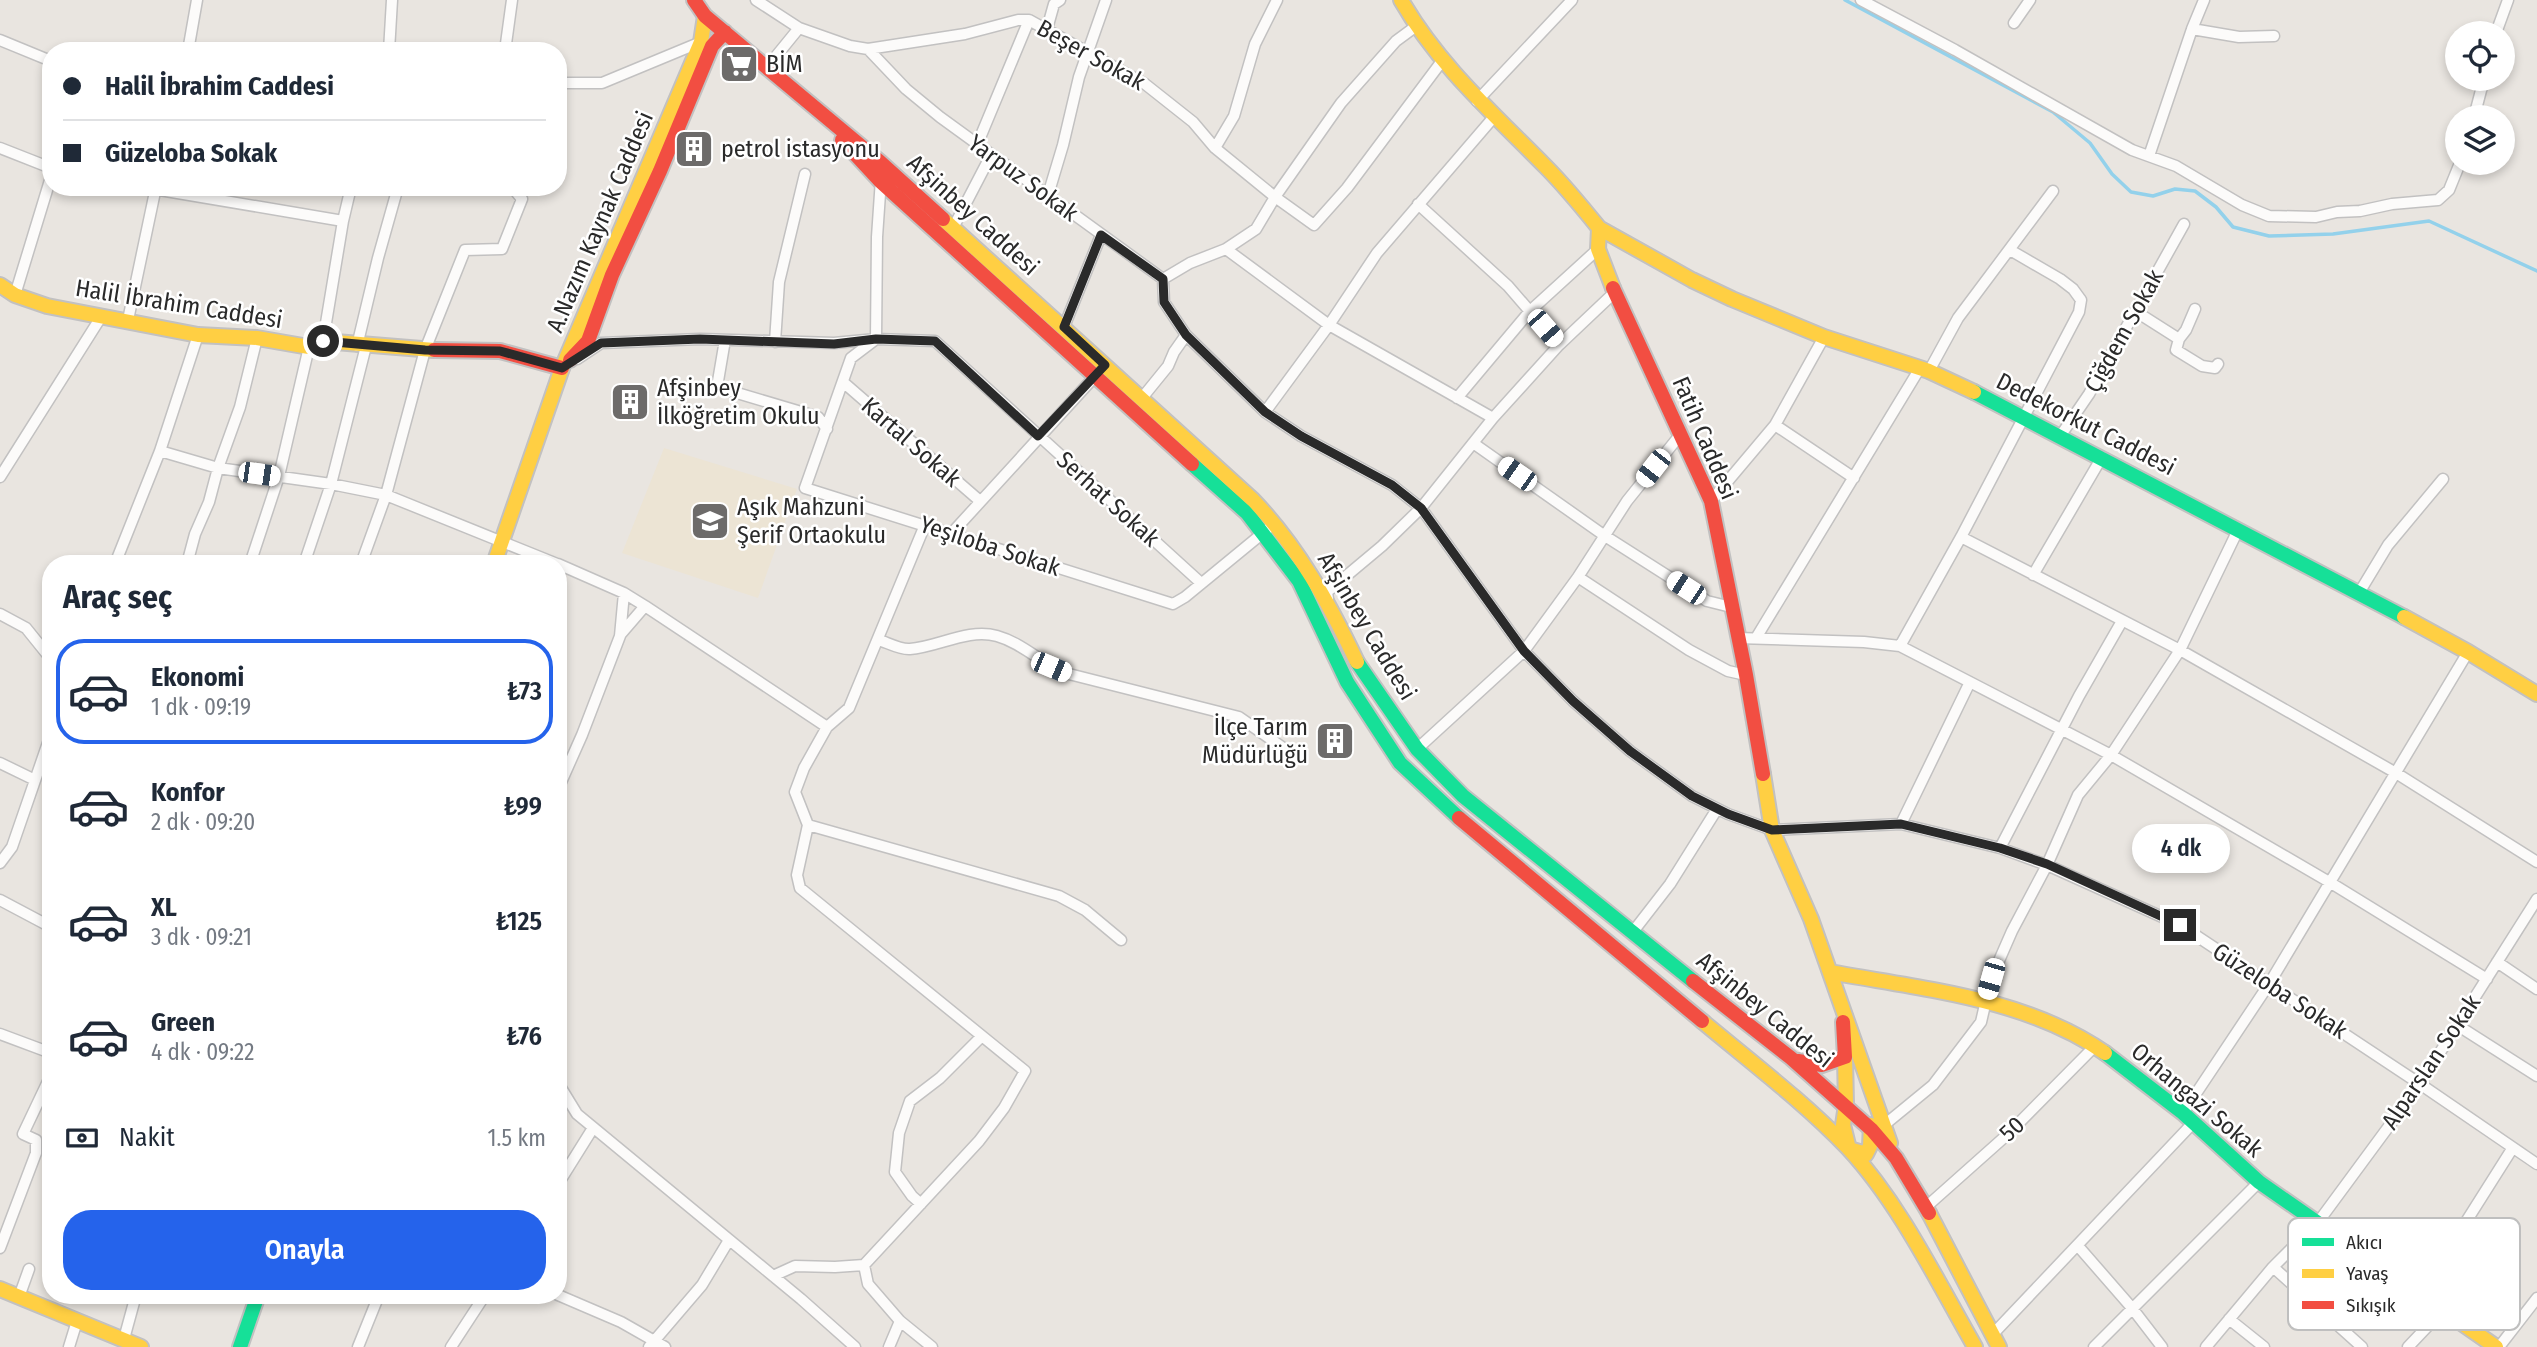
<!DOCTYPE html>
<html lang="tr">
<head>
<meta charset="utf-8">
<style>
  body { margin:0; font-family:"Fira Sans Condensed",sans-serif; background:#f6f6f7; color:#1f2937; height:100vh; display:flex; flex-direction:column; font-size:26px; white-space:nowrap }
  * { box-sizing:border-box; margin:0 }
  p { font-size:23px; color:#747a83 }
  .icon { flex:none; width:38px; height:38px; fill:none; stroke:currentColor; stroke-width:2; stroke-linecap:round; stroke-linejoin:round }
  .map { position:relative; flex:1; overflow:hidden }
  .drawer { position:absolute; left:42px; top:555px; width:525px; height:749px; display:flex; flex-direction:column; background:#fff; border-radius:28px; box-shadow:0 4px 10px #0003 }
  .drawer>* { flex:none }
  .banner { position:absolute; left:42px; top:42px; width:525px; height:154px; border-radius:28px; box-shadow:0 4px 10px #0003; display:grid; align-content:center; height:154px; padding:0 21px; background:#fff }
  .buttons { position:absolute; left:2445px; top:21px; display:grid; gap:14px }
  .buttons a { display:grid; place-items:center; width:70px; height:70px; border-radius:50%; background:#fff; box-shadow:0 4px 10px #0003; font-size:35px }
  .end { position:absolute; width:32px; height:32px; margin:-16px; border:9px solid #2a2a2a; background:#fff; box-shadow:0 0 0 4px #fff }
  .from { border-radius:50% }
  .bubble { position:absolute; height:49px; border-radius:24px; background:#fff; box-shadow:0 4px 10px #0003; font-size:23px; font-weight:600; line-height:49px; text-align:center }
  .car { position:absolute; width:21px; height:42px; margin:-21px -10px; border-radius:9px; box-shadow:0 0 5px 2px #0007; background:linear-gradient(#fff 24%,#345 0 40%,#fff 0 76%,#345 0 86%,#fff 0) }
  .banner b { display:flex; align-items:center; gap:24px; height:66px; font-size:26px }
  .banner b+b { border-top:2px solid #e0e1e3 }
  .banner i { width:18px; height:18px; background:#1f2937 }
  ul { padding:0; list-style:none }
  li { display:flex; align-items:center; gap:21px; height:105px; margin:0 14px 10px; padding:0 7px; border:4px solid transparent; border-radius:28px }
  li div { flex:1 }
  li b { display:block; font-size:26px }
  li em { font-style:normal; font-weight:600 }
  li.selected { border-color:#2563eb }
  li>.icon { width:63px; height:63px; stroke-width:1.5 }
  h2 { padding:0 21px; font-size:32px; line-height:84px }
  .pay { display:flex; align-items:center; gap:18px; height:77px; padding:0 21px; font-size:26px }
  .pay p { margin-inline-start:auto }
  .primary-button { display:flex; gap:14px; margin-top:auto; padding:14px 21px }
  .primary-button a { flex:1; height:80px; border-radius:28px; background:#2563eb; color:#fff; font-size:28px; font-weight:600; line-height:80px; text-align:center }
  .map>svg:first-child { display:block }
</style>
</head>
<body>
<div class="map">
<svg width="2537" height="1347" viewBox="0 0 2537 1347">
  <rect width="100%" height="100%" fill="#e9e5e0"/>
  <!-- education -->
  <path fill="#ece4d4" d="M664,448L797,489L758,598L622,553Z"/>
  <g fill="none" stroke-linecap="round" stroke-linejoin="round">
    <!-- stream -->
    <path stroke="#93d1eb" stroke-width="3.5" d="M1845,0L2053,112L2090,143L2112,174L2131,192L2153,196L2175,189L2195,191L2216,207L2233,227L2269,236L2333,234L2429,221L2537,271"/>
    <!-- street casing -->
    <g stroke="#c2c1c1" stroke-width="13">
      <path id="street" d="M756,0L799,28
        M1861,0L1955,50L2132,150L2176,166L2242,205L2269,216L2316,217L2337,212L2360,211L2392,204L2438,200L2449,190L2460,163
        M2204,0L2192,29L2239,37L2274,36
        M2014,23L2030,0
        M1047,29L1054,4L1060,0
        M2496,33L2508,0
        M0,40L51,61
        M868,49L906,89L940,117L1163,279L1190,263L1226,249L1256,229L1275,197L1341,103L1396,41L1415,27
        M188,51L197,0
        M389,51L392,0
        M505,51L512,0
        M768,70L777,55L799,28L850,46L868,49L965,34L1018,20H1029L1145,84L1193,122L1215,148L1275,197L1314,225L1347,188L1442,61
        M558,83H602L701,42
        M1477,101L1572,0
        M2474,117L2484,79
        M977,145L1029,20
        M0,148L51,168
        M1215,148L1234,116L1255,44L1277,0
        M2149,156L2192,29
        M142,187L343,221
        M1048,195L1063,145L1079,77L1106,0
        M1418,204L1508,286L1559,345
        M953,228L991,155
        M1226,249L1329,325L1493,418
        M1163,279L1164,302L1186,335L1265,412L1301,436L1392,485L1421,508L1524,651L1573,701L1630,751L1692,796L1728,814L1772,830L1901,824L2000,848L2047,865L2180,925L2420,1084L2537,1164
        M15,295L51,177
        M2135,311L2179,339L2176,350L2202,366L2215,368L2218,364
        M128,320L156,187
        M1064,327L1101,235
        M2179,339L2186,330L2195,309
        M725,340L717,387L818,417L827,429
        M323,341L343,221L351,187
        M775,342L779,282L805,174
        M357,346L378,258L398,187
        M577,359L601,343L700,339L834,343L876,339L877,237L881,179
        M1929,371L1958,318L2053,191
        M843,382L980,501
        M1142,398L1168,366L1174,352L1186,335
        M1457,398L1530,311L1598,249
        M1265,412L1329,325L1377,253L1493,118
        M1775,425L1854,478
        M2061,435L2089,394L2184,224
        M1473,443L1605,536L1707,601L1731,607
        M160,451L218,468L331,484L386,495L557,564
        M0,477L101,317
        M1711,501L1775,425L1824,337
        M950,535L1098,373
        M1961,537L2180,650L2396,773L2537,862
        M115,564L160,451L198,335
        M187,564L195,534L209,502L218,468L240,407L257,338
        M250,564L279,476L309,347
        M304,564L331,484L366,346
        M361,564L386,495L425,350L465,250L502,249L522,199L512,187
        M558,564L624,593L645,606L827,727
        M2033,575L2102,457
        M1578,577L1689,650L1728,671L1746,675
        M1201,583L935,341L876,339L851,358L805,488L1173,604L1185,597L1275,523
        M2359,593L2388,545L2443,479
        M1328,599L1327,592L1382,546L1421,508L1493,418L1559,345L1615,292
        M0,614L26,628L51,659
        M620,635L645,606
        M1737,638L1864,642L1900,646L2111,755L2331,883L2487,979
        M1756,638L1920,368
        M879,640C888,643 901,650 910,649C938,647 968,628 997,636C1022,643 1041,663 1065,673L1239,717L1282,747
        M1900,646L1961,537L2079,312L2081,300L2073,289L2060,279L2010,250
        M1417,749L1524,651L1578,577L1627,501L1680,435
        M0,763L35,780
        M558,789L582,735L620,636L624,593
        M1901,824L1970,682
        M808,825L1059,896L1085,910L1121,940
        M2000,848L2079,696L2122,621
        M0,863L12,847L51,734
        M0,900L51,927
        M1632,933L1670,884L1717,809
        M2497,962L2537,989
        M2457,1025L2537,1076
        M0,1034L51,1053
        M558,1083L577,1114L801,1299L855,1347
        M2183,1113L2269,984L2468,652
        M1883,1126L1933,1085L1981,1022L1991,979L2012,931L2047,865L2078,795L2111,755L2180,650L2238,530
        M558,1184L593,1128
        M921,1204L912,1196L895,1172L899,1133L910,1101L940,1078L981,1037
        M1926,1207L2008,1134L2095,1046
        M2078,1246L2132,1308L2162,1347
        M0,1248L36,1153V1140L23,1134L51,1075
        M864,1265L868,1284L900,1321L932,1347
        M2273,1267L2362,1347
        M773,1276L795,1266L835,1267L864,1265L979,1141L1004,1108L1025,1071L800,888L797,875L808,825L795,792L804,768L827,727L849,708L925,525
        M2421,1293L2512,1149
        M558,1295L621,1322L665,1347
        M19,1297L29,1269
        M2229,1319L2264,1347
        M1993,1334L2193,1123
        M124,1339L136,1295
        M69,1347L77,1321
        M358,1347L379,1295
        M451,1347L485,1295
        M649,1347L702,1285L729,1240
        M889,1347L900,1321
        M2094,1347L2259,1182
        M2206,1347L2273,1267L2319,1221L2420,1084L2537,899
        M2408,1347L2443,1310
        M2499,1347L2537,1298"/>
    </g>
    <!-- fast casing -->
    <g stroke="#c2c1c1" stroke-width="18">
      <path id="fast" d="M1974,392L2404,617
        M1192,464L1247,513L1299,581L1347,682L1400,763L1459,818
        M1357,662L1417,749L1463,796L1693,981
        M2105,1053L2183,1113L2259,1182L2387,1271
        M240,1347L258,1295"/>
    </g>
    <!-- slow casing -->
    <g stroke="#c2c1c1" stroke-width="18">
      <path id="slow" d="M1401,0C1439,66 1493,113 1546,167C1565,186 1582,207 1599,228L1598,249L1613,288
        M943,219L1253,500C1298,547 1329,603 1357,662
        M1599,228L1692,280L1732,299L1824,337L1929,371L1974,392
        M0,285L15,295L47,306L198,335L257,338L309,347L323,341L434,350
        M494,564L562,368L701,42L705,16
        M2404,617L2468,652L2537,694
        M1763,774L1772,830L1811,919L1890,1143
        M1830,972C1922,989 2026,998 2105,1053
        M1702,1021C1751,1062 1804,1102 1848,1148C1900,1204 1937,1281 1975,1347
        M1845,1057L1846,1105L1843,1125L1849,1149L1866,1154L1870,1146L1871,1125
        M1929,1213L1999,1347
        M2387,1271L2496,1347
        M0,1289L141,1347"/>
    </g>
    <!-- jam casing -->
    <g stroke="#c2c1c1" stroke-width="18">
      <path id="jam" d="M694,0L705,16L880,162L943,219
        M842,140L880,181L1192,464
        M1613,288L1711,501L1746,675L1763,774
        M434,350L500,351L562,368
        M570,360L588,341L612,275L660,171L712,46L725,32
        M1459,818L1702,1021
        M1693,981L1791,1058L1872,1130L1896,1158L1929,1213
        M1798,1061L1822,1065L1845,1057L1843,1022"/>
    </g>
    <!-- street -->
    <use href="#street" stroke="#fcfbfa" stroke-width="10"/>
    <!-- fast -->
    <use href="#fast" stroke="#16e098" stroke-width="14"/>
    <!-- slow -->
    <use href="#slow" stroke="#ffcf43" stroke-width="14"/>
    <!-- jam -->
    <use href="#jam" stroke="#f24e42" stroke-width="14"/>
  </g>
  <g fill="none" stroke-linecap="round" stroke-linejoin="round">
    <!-- route -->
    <path stroke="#2a2a2a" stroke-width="9" d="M323,341L425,350L500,351L562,368L601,343L700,339L834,344L876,339L935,341L1038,436L1105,365L1064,327L1101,235L1163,279L1164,302L1186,335L1265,412L1301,436L1392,485L1421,508L1524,651L1573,701L1630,751L1692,796L1728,814L1772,830L1901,824L2000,848L2047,864L2180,925"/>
  </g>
  <!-- icons -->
  <defs>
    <g id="supermarket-square" transform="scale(2.0125)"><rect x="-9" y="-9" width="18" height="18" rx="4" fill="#6d6b6a" stroke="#fff"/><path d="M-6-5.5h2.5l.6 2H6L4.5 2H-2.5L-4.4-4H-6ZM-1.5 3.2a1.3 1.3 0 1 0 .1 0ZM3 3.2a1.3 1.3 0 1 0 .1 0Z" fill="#fff"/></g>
    <g id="building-square" transform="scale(2.0125)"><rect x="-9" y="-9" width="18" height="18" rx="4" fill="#6d6b6a" stroke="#fff"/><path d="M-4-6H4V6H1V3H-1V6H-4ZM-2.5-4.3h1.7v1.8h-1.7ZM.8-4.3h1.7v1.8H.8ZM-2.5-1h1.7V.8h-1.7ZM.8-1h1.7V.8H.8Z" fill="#fff"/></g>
    <g id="school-square" transform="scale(2.0125)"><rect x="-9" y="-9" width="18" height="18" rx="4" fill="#6d6b6a" stroke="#fff"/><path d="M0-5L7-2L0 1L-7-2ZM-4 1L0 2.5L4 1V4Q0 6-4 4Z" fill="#fff"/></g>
  </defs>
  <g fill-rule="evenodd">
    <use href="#supermarket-square" x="739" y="64"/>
    <use href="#building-square" x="694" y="149"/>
    <use href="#building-square" x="630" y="402"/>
    <use href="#school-square" x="710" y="521"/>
    <use href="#building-square" x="1335" y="741"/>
  </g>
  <g text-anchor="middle" stroke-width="5" stroke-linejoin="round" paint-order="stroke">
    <!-- street labels -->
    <g font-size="24" fill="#2a2a2a" stroke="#fff">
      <text transform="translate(1091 55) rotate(29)" y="8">Beşer Sokak</text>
      <text transform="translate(1023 178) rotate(36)" y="8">Yarpuz Sokak</text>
      <text transform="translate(973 215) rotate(42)" y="8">Afşinbey Caddesi</text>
      <text transform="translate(600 222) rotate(-67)" y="8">A.Nazım Kaynak Caddesi</text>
      <text transform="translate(179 304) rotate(9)" y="8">Halil İbrahim Caddesi</text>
      <text transform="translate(2124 331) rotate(-61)" y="8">Çiğdem Sokak</text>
      <text transform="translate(2086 424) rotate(27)" y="8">Dedekorkut Caddesi</text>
      <text transform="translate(1705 438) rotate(67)" y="8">Fatih Caddesi</text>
      <text transform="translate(911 442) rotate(41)" y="8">Kartal Sokak</text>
      <text transform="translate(1108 499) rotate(42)" y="8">Serhat Sokak</text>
      <text transform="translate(990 546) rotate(18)" y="8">Yeşiloba Sokak</text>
      <text transform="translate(1367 626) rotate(59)" y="8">Afşinbey Caddesi</text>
      <text transform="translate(2280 991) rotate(33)" y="8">Güzeloba Sokak</text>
      <text transform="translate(1765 1010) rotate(39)" y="8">Afşinbey Caddesi</text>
      <text transform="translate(2431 1062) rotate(-56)" y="8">Alparslan Sokak</text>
      <text transform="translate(2197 1100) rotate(40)" y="8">Orhangazi Sokak</text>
      <text transform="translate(2012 1129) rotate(-43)" y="8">50</text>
    </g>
    <!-- poi labels -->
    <g font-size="24" fill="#2a2a2a" stroke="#fff" text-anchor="start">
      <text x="766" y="72">BİM</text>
      <text x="721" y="157">petrol istasyonu</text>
      <text x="657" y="396">Afşinbey<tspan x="657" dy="28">İlköğretim Okulu</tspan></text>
      <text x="737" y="515">Aşık Mahzuni<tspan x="737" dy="28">Şerif Ortaokulu</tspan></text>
      <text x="1308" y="735" text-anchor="end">İlçe Tarım<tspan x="1308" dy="28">Müdürlüğü</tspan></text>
    </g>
  </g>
  <!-- legend -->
  <rect x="2288" y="1218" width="232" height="112" rx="10" fill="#fff" stroke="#bfbfbf" stroke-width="2"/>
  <rect x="2302" y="1238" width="32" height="8" fill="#16e098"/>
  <rect x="2302" y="1269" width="32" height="9" fill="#ffcf43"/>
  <rect x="2302" y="1301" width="32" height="8" fill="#f24e42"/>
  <g font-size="19" fill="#2a2a2a">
    <text x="2346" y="1249">Akıcı</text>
    <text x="2346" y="1280">Yavaş</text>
    <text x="2346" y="1312">Sıkışık</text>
  </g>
</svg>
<div class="buttons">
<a><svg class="icon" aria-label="locate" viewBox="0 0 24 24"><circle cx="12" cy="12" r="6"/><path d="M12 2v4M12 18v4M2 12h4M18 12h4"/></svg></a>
<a><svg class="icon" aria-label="layers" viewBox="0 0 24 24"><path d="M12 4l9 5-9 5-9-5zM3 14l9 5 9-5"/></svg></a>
</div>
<i class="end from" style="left:323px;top:341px"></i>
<i class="end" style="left:2180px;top:925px"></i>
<div class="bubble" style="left:2132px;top:824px;width:98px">4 dk</div>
<i class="car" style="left:1545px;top:328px;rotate:139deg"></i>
<i class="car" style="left:1653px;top:468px;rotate:218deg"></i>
<i class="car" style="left:259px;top:474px;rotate:98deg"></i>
<i class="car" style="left:1517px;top:474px;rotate:305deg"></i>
<i class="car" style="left:1686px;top:588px;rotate:303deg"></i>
<i class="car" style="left:1051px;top:667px;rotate:113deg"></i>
<i class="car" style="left:1991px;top:979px;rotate:196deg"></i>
<div class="banner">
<b><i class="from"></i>Halil İbrahim Caddesi</b>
<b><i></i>Güzeloba Sokak</b>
</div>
<section class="drawer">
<h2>Araç seç</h2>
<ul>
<li class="selected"><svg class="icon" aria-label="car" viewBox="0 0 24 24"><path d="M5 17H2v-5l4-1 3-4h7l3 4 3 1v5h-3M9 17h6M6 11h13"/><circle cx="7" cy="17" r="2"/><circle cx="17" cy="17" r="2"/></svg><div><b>Ekonomi</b><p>1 dk · 09:19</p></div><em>₺73</em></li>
<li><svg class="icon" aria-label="car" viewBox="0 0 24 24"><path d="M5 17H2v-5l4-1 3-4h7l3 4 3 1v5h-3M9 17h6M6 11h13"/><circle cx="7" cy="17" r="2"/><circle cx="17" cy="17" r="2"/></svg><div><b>Konfor</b><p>2 dk · 09:20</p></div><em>₺99</em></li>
<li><svg class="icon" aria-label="car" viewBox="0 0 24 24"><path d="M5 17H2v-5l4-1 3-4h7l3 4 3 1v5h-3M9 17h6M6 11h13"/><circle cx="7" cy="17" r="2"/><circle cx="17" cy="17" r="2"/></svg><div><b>XL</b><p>3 dk · 09:21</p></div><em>₺125</em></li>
<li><svg class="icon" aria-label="car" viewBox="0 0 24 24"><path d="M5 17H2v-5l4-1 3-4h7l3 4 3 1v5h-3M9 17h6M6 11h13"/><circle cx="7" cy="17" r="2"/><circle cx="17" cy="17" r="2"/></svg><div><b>Green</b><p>4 dk · 09:22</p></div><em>₺76</em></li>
</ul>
<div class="pay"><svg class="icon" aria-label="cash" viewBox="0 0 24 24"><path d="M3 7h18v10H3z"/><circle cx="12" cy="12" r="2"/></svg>Nakit<p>1.5 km</p></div>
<div class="primary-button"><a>Onayla</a></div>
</section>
</div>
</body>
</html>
